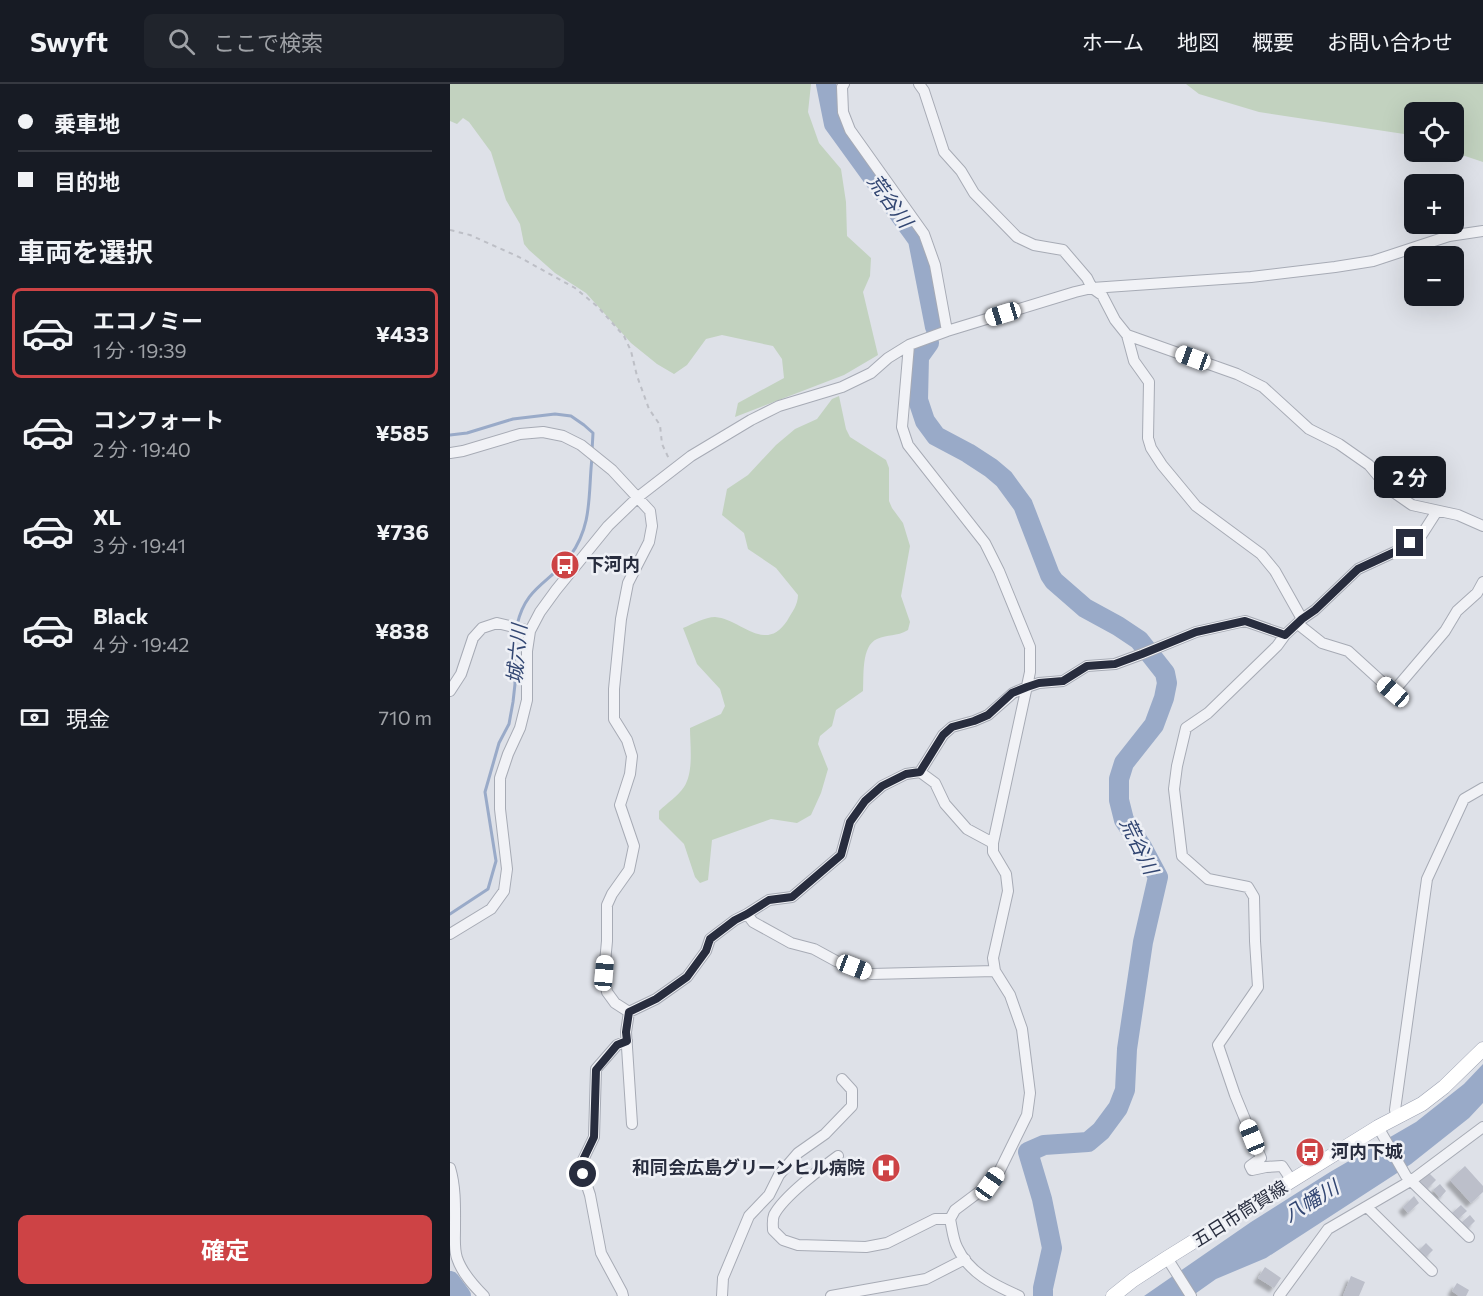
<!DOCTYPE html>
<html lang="ja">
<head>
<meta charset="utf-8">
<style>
  body { margin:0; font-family:Commissioner,"Noto Sans JP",sans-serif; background:#20242c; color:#f1f3f6; height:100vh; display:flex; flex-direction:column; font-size:22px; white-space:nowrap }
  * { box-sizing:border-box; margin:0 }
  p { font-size:20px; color:#9ea1a6 }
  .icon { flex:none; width:33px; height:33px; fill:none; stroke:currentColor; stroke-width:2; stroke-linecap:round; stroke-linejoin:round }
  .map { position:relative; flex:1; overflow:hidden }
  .side { display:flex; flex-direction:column; background:#171b24; width:450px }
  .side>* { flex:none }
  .banner { display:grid; align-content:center; height:132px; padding:0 18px; background:#171b24 }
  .buttons { position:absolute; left:954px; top:18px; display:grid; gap:12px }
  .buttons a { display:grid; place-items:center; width:60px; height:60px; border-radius:9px; background:#171b24; box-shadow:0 6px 24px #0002; font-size:30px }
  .end { position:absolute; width:27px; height:27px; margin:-14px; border:8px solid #282d3e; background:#fff; box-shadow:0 0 0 3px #fff }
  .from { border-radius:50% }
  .bubble { position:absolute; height:42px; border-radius:9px; background:#171b24; box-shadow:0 6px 24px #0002; font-size:20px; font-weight:700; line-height:42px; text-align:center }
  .car { position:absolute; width:18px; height:36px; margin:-18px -9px; border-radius:8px; box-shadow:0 0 4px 2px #0007; background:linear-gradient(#fff 24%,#345 0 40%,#fff 0 76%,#345 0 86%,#fff 0) }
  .banner b { display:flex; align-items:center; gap:21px; height:57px; font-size:22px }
  .banner b+b { border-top:2px solid #363941 }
  .banner i { width:15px; height:15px; background:#f1f3f6 }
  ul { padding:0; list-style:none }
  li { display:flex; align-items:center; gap:18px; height:90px; margin:0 12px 9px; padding:0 6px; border:3px solid transparent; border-radius:9px }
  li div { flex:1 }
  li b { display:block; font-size:22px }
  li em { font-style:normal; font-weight:700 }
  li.current { border-color:#cd4345 }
  li>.icon { width:54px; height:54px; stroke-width:1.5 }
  h2 { padding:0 18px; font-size:27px; line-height:72px }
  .pay { display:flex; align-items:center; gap:15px; height:66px; padding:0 18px; font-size:22px }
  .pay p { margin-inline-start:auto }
  .cta { display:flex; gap:12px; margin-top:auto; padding:12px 18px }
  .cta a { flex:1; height:69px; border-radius:9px; background:#cd4345; color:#fff; font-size:24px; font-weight:700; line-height:69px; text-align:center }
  header { display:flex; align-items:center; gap:36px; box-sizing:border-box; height:84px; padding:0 30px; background:#171b24; border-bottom:2px solid #363941 }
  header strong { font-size:28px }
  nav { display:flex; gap:33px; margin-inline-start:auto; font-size:21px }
  .search { width:420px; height:54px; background:#20242c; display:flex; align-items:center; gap:15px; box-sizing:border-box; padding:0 21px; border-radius:9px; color:#9ea1a6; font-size:22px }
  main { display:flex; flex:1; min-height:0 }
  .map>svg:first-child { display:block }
</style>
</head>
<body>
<header>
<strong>Swyft</strong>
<div class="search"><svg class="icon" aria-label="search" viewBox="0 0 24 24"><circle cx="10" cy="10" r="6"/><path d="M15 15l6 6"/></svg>ここで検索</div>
<nav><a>ホーム</a><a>地図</a><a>概要</a><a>お問い合わせ</a></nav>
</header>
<main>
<section class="side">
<div class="banner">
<b><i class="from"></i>乗車地</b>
<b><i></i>目的地</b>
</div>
<h2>車両を選択</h2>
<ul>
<li class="current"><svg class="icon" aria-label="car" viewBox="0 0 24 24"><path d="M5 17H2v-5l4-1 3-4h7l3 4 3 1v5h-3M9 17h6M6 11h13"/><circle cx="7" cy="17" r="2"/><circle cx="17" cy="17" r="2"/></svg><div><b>エコノミー</b><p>1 分 · 19:39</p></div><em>¥433</em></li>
<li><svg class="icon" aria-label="car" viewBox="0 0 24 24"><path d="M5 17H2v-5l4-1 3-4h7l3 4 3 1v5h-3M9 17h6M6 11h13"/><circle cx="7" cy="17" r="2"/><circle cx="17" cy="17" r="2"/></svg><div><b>コンフォート</b><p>2 分 · 19:40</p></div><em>¥585</em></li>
<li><svg class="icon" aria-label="car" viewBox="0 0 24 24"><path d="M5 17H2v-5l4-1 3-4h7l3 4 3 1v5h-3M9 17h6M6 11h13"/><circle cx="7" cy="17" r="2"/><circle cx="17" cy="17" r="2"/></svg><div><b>XL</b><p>3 分 · 19:41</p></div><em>¥736</em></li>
<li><svg class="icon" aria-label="car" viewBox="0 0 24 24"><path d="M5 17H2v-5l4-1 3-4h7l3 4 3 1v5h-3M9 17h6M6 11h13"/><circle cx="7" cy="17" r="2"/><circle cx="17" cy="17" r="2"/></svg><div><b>Black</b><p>4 分 · 19:42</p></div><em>¥838</em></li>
</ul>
<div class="pay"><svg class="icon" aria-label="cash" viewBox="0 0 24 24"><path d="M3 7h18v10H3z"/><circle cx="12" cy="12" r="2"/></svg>現金<p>710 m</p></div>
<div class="cta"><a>確定</a></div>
</section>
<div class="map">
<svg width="1033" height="1212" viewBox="0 0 1033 1212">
  <defs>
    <filter id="shadow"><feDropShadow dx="-4.5" dy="4.5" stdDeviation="1.5" flood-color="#0004"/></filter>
  </defs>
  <rect width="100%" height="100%" fill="#dee1e8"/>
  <!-- green -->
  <path fill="#c2d2bf" d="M0,0H361L358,28L369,59L391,85L396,118L397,152L421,174L420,192L413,208L428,271L394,291L285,333L288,319L334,294L332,275L323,262L272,251L256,255L237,281L224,290L207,280L181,259L136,209L105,189L79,166L74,160L70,140L56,116L41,68L19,38L13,34L7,40L0,37Z
    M736,0H1033V78L1003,68L1004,28H964V54L954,50L809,28L749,10Z
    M389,312L396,345L400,353L436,376L439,384V417L442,424L453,439L460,462L451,512L460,538L458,546C446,553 438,550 427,555C411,562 414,592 413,607L386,626L382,642L370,652L368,660L378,685L371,709L361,731L347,739L321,735L262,756L258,796L250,799L245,793L234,760L209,735V727C217,719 228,712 234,703C244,688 240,661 240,644L271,630L275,622L270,605L247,580L233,544C243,540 255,533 265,533C291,535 315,570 337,537C342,528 348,521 348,511L326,484L298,465L294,449L272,431L277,405L298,391L326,361L345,345L367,335L382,315Z"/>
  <!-- water -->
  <path fill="#99aac8" d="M1033,980V1019L1019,1034L961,1080L816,1174L766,1195L742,1212H694L801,1138L880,1088L966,1038L1014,1000Z"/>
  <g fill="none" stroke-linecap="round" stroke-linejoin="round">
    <!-- stream -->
    <path stroke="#99aac8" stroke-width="3" d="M0,351L17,349L63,335L105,330L121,332L134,341L143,349L142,367
      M67,541C76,502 99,500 120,472C143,441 138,409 142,374
      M0,830L38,805L46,777L35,708L49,659L59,640L63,618L65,600L64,565L66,547"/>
    <!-- river -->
    <path stroke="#99aac8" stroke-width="20" d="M376,0L384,40L468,156L485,243
      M479,259L469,273L468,316L475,337L486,352L518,369L541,384L554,395L573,421L600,491L604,497L635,524L668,542L689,556L715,589L717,599L714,614L704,641L674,679L669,695V716L674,736L692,763L708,793L693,858L677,965L675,1006L668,1024L651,1047L638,1058L594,1061L578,1068L592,1115L602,1164L593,1204V1212
      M0,1197L11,1212"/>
  </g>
  <!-- building -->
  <path fill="#bcbfca" filter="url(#shadow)" d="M1015,1082L1033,1102V1108L1021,1119L1000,1096Z
    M978,1088L986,1096L977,1105L969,1097Z
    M990,1100L996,1107L990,1114L983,1106Z
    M964,1112L969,1119L958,1129L953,1123Z
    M1011,1121L1017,1127L1008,1135L1002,1129Z
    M1020,1131L1025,1137L1016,1146L1010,1140Z
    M976,1159L983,1166L976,1173L969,1166Z
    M815,1183L831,1194L824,1204L808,1194Z
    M901,1192L915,1198L909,1212H893Z
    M1007,1199L1019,1206L1016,1212H1009L1002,1207Z"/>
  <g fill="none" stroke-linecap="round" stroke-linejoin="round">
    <!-- minor casing -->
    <g stroke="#a7abb5" stroke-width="12">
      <path id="minor" d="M394,0L392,3L393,28L400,46L474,150L485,181L497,247
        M469,0L474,7L494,68L511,87L524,109L567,153L584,161L613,166L637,194L642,204L652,211L665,236L677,251L787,290L813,303L859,345L889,360L919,381L939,405L962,421L1008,431L1033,442
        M677,251L684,277L699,298L698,354L701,364L712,381L746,422L811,470L825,487L852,535
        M459,261L452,343L458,361L535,459L549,487L580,563V588L543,759V768L556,790L558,807L543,874L545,887L560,911L572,945L580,1009L577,1031L549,1088L541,1099L505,1126L500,1135C502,1144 503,1155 507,1163C519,1189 544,1201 569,1212
        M0,369L13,367L70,350L93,348L113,352L131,361L162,386L200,427L202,442L199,458L178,499L171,535L164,605V635L177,656L182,672L180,690L170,721L184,762L179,786L162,810L157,821V857L154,889L157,908L165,919L179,928
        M848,540L872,559L898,567L943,608L995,547L1007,527L1027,509L1033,498
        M0,607L11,590L23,554L32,544L47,539L80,547
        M470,688L485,699L495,720L517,745L543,759
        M297,830L303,838L341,859L364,865L386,877L421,890L545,887
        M0,850L41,825L54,807L57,785L50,725V694L58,670L70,644L77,616V567L80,547L90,528L106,506L158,442L188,413L241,372L301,336L329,322L392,303L421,289L438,274L459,261L497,247L625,208L642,204L801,193L885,183L923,177L999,152L1033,147
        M948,1033L945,1026L977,795L1014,715L1033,704
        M182,1040L176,948L179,928L206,915L237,893L256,867L260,855L285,836L297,830L319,816L342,813L391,771L400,738L415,717L432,702L456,690L470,688L493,651L502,643L524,637L538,631L563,609L577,603L589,599L613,597L637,582L665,580L692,570L746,548L795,537L835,551
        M928,1043L956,1092L1019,1153
        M388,1072C371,1084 333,1113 324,1131C322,1136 323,1141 323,1146L333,1156L348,1161L416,1163L437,1159L485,1135H500
        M0,1084C6,1104 5,1125 5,1146C5,1155 4,1165 7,1174C12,1189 23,1201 34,1212
        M842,1097L832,1082L816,1083L802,1086L800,1082L811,1074L785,1011L768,961L808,903L805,857L804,813L798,803L758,795L732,772L724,705L727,682L736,644L758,629L827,562L835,551L852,535L865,526L908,485L949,466L971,452L987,427
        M917,1123L982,1187
        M717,1174L741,1212
        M173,1212L172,1208L151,1169L140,1111L133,1090L132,1078L144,1053L146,985L167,961L177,957
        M272,1212L273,1194L299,1132L319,1111L329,1091L348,1069L375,1050L402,1022V1006L392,995
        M381,1212L476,1195L515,1175
        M829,1212L878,1145L962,1096L1033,1043"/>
    </g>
    <!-- major casing -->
    <g stroke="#9ea3b3" stroke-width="15">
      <path id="major" d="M663,1212L683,1196L717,1174L928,1043L972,1020L994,1003L1033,965"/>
    </g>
    <!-- path -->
    <path stroke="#bdbfc6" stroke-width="2" stroke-dasharray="4.5 4.5" stroke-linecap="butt" d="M0,146L20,151L69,173L125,204L148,223L174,252L181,267L187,292L199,325L210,341L212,360L219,375"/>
    <!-- minor -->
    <use href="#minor" stroke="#f1f2f6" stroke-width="10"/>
    <!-- major -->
    <use href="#major" stroke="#fff" stroke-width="14"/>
  </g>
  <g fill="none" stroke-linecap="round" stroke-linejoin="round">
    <!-- route -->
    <path stroke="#282d3e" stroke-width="8" d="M133,1090L132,1078L144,1053L146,986L167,961L177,957L176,948L179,928L206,915L237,893L256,867L260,855L285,836L297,830L319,816L342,813L391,771L400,738L415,717L432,702L456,690L470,688L493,651L502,643L524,637L538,631L562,609L577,603L589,599L613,597L637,582L665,580L692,570L746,548L795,537L835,551L852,535L865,526L908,485L949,466L960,459"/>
  </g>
  <!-- icons -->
  <defs>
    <g id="bus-disc" transform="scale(1.5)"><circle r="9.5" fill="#cd4345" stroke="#eef0f5"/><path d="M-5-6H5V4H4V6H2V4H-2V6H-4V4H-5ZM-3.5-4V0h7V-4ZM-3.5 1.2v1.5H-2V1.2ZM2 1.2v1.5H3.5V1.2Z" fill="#fff"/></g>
    <g id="hospital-disc" transform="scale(1.5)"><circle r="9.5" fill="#cd4345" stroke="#eef0f5"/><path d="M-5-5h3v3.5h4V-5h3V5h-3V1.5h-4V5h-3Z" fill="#fff"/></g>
  </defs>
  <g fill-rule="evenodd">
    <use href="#bus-disc" x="115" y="481"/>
    <use href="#bus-disc" x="860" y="1068"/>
    <use href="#hospital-disc" x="436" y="1084"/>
  </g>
  <g text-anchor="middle" stroke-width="5" stroke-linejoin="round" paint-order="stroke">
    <!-- poi labels -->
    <g font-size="18" font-weight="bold" fill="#282d3e" stroke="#eef0f5" text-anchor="start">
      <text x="136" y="487">下河内</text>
      <text x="881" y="1074">河内下城</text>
      <text x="415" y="1090" text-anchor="end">和同会広島グリーンヒル病院</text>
    </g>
    <!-- street labels -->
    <g font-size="18" fill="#282d3e" stroke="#eef0f5">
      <text transform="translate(790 1130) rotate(-32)" y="6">五日市筒賀線</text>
    </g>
    <!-- water labels -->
    <g font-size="20" font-style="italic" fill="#324672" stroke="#eef0f5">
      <text transform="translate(440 117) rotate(54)" y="7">荒谷川</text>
      <text transform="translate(67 570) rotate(-85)" y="7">城六川</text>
      <text transform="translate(689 762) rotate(64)" y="7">荒谷川</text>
      <text transform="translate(861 1117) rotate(-31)" y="7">八幡川</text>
    </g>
  </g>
</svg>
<div class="buttons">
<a><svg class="icon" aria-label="locate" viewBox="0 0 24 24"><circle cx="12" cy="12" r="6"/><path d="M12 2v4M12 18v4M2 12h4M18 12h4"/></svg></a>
<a>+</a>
<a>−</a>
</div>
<i class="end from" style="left:133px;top:1090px"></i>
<i class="end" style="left:960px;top:459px"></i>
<div class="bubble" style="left:924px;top:372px;width:72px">2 分</div>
<i class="car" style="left:553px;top:230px;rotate:253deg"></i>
<i class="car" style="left:743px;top:274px;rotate:290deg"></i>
<i class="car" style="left:943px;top:608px;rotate:311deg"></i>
<i class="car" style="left:404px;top:883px;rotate:111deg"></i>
<i class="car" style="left:154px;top:889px;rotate:5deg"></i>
<i class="car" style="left:802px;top:1053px;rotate:338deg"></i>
<i class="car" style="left:540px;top:1100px;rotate:35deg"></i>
</div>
</main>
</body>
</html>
